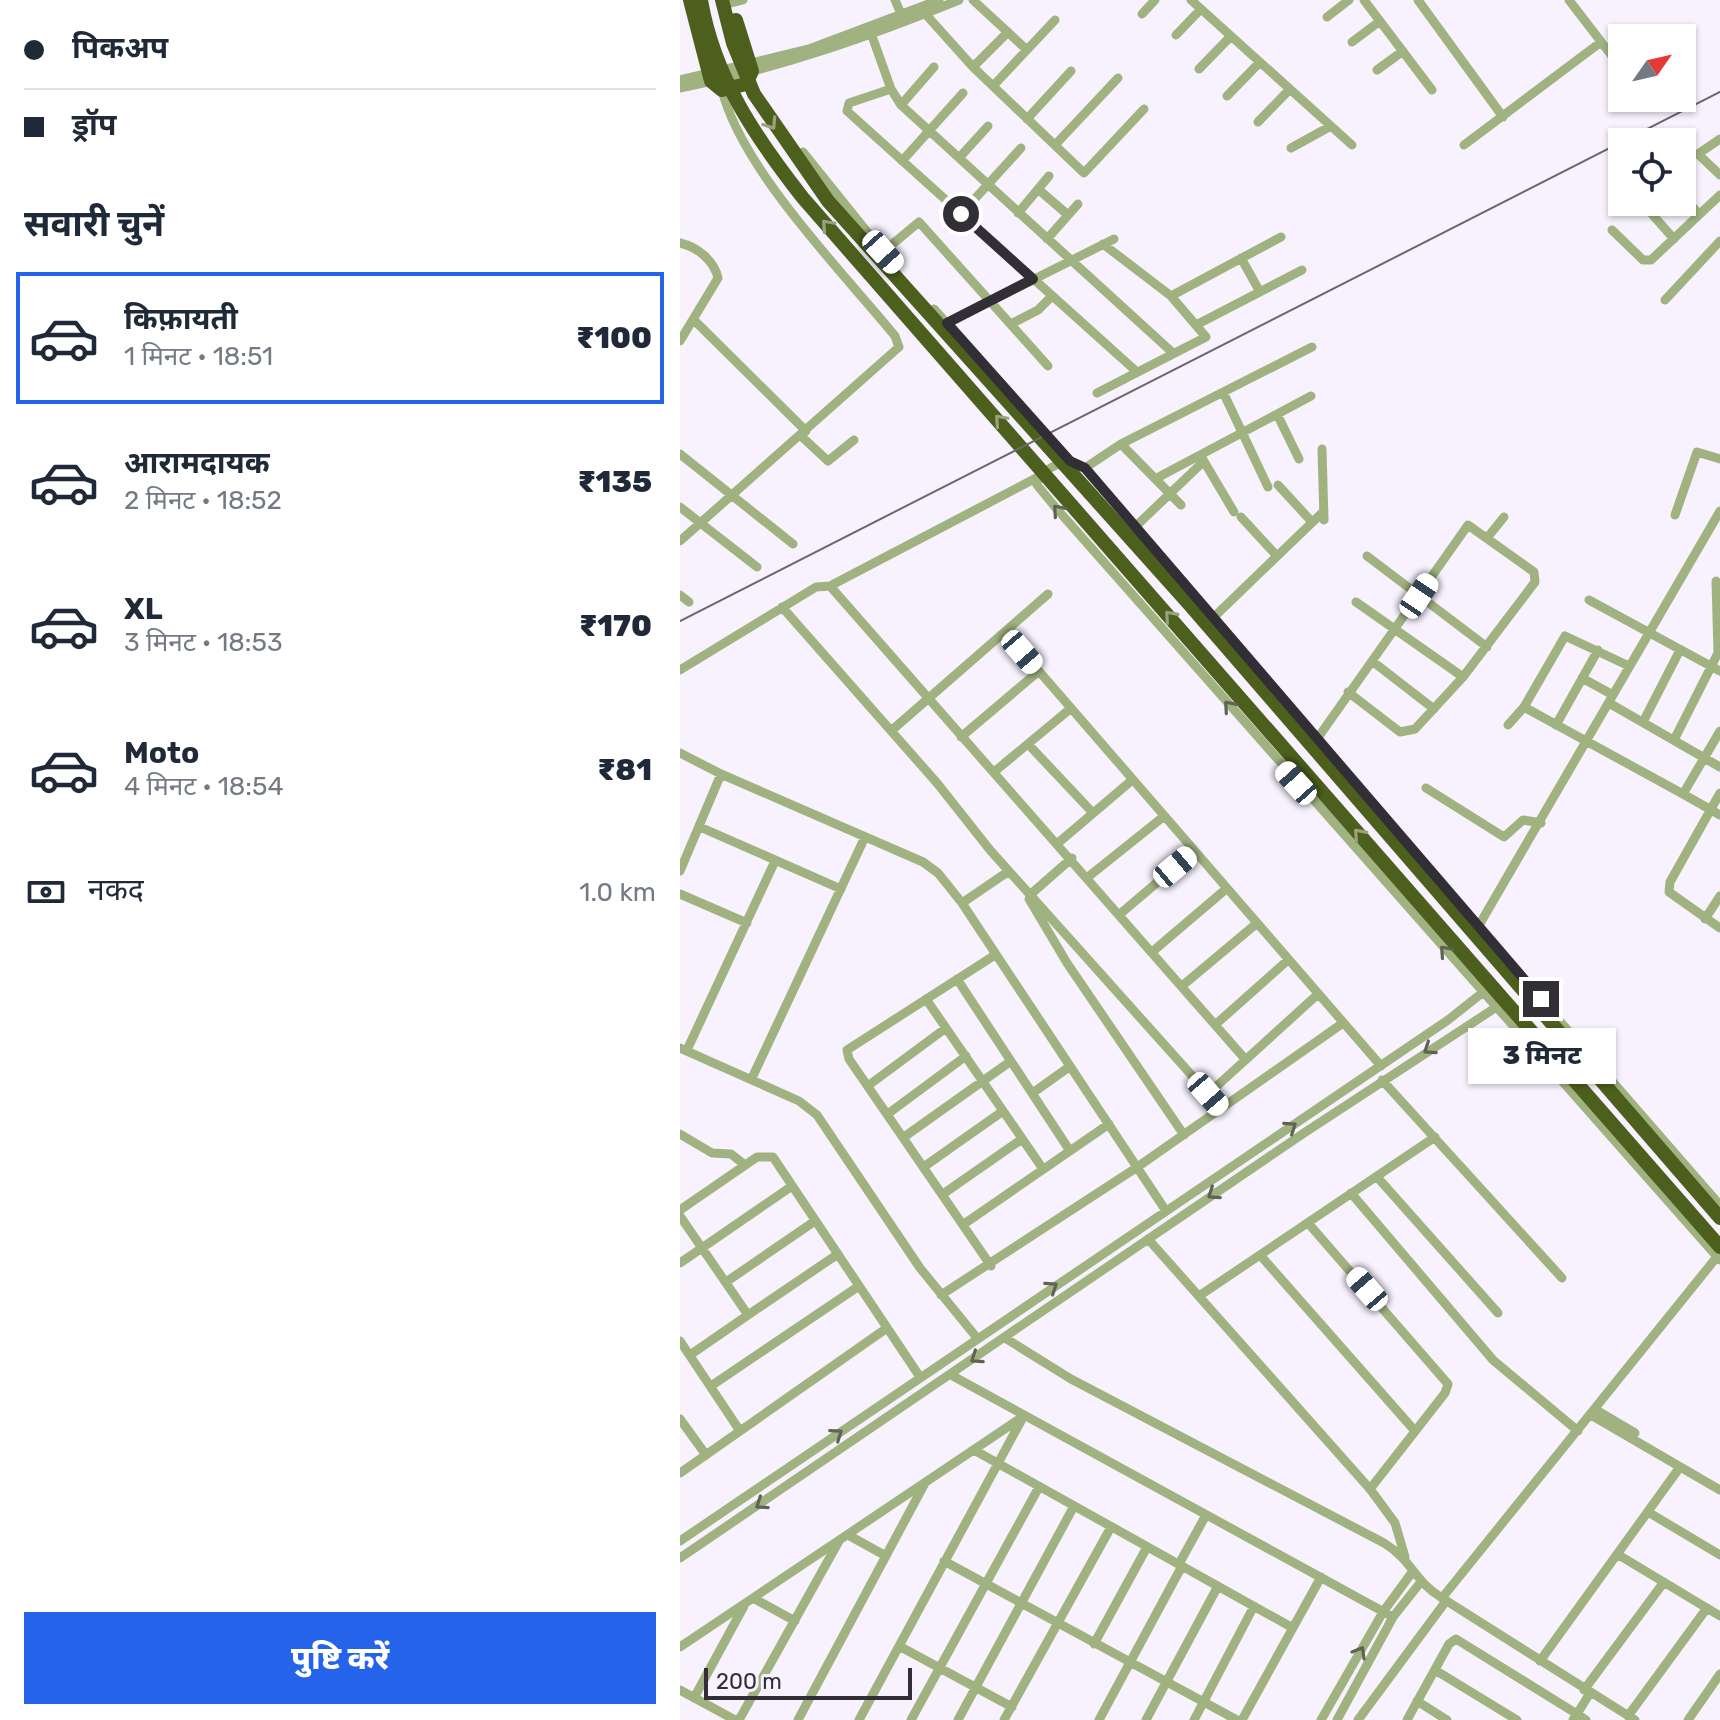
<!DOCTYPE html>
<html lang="hi">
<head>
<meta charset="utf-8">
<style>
  body { margin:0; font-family:Rubik,"Noto Sans Devanagari",sans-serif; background:#f2f2f3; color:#1f2937; height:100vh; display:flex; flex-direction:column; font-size:30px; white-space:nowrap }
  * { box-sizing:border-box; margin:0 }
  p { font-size:26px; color:#747a83 }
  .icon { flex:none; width:44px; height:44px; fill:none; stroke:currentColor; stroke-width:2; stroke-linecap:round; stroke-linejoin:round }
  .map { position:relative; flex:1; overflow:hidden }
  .sheet { display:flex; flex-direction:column; background:#fff; width:680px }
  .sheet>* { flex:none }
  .top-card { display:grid; align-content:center; height:176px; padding:0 24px; background:#fff }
  .needle { width:52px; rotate:56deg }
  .buttons { position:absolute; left:928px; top:24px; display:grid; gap:16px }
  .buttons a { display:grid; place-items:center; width:88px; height:88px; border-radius:0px; background:#fff; box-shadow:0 2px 6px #0004; font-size:40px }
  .scale { position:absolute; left:24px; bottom:20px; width:208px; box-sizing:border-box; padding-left:8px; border:4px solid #312e35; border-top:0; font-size:22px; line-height:28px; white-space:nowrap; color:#312e35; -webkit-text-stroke:6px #f7f2fd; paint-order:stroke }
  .end { position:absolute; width:36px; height:36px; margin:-18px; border:10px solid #312e35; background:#fff; box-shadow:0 0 0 4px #fff }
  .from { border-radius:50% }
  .bubble { position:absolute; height:56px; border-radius:0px; background:#fff; box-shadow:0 2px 6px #0004; font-size:26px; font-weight:800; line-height:56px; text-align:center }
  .car { position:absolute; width:24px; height:48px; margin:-24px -12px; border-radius:10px; box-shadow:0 0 6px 2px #0007; background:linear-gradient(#fff 24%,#345 0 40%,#fff 0 76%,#345 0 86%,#fff 0) }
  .top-card b { display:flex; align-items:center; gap:28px; height:76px; font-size:30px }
  .top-card b+b { border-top:2px solid #e0e1e3 }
  .top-card i { width:20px; height:20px; background:#1f2937 }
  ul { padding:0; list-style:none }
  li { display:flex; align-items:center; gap:24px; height:132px; margin:0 16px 12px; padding:0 8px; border:4px solid transparent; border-radius:0px }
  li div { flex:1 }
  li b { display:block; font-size:30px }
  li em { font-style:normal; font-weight:800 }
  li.active { border-color:#2563eb }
  li>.icon { width:72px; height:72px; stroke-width:1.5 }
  h2 { padding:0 24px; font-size:36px; line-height:96px }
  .pay { display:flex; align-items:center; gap:20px; height:88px; padding:0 24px; font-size:30px }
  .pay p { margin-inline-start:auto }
  .primary-button { display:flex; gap:16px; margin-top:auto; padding:16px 24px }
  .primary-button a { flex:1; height:92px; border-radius:0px; background:#2563eb; color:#fff; font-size:32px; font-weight:800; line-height:92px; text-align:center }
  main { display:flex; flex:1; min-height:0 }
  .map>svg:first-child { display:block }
</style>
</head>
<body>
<main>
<section class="sheet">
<div class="top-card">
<b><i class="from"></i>पिकअप</b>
<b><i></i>ड्रॉप</b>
</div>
<h2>सवारी चुनें</h2>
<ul>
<li class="active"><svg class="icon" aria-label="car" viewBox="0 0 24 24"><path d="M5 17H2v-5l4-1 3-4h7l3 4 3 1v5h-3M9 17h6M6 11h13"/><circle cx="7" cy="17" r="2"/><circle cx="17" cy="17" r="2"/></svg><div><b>किफ़ायती</b><p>1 मिनट · 18:51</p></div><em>₹100</em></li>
<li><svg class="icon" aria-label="car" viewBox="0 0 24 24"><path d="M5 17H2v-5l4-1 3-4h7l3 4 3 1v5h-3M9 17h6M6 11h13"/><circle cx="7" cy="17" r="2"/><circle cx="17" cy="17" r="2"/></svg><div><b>आरामदायक</b><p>2 मिनट · 18:52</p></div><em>₹135</em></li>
<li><svg class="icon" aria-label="car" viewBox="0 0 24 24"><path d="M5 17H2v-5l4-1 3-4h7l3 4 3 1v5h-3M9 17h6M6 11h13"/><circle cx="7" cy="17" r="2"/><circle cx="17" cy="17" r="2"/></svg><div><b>XL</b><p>3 मिनट · 18:53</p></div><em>₹170</em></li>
<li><svg class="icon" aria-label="car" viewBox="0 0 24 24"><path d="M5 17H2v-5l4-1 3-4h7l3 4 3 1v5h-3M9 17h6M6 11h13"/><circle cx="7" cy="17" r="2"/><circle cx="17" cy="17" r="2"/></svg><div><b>Moto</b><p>4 मिनट · 18:54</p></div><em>₹81</em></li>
</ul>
<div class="pay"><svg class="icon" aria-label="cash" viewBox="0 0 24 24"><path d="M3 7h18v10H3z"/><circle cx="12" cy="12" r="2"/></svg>नकद<p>1.0 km</p></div>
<div class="primary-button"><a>पुष्टि करें</a></div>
</section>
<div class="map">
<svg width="1040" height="1720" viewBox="0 0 1040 1720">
  <rect width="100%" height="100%" fill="#f7f2fd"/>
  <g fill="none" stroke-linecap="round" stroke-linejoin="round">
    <!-- minor -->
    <path stroke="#a1b281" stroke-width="9" d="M215,0L222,16
      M293,0L347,50
      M511,0L672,145
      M684,0L752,90
      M738,0L823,117
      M889,0L942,69
      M51,3L63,0
      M240,8L293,67L404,173L464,109
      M462,14L475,0
      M647,17L669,0
      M496,35L521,9
      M192,36L211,89L221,105L493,353
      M672,42L700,21
      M293,67L328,32
      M519,69L551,36
      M697,70L723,51
      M0,80L129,49L259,0
      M313,86L375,20
      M0,88C97,69 188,37 279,0
      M211,89L169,103L167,111L457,372
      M547,96L580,62
      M964,98L971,107
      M221,105L254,67
      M347,119L391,71
      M578,122L610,89
      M1040,139L1018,154L1040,175
      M375,145L438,78
      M784,145L921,42
      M611,148L651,126
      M123,152L209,259
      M279,158L308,126
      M222,161L283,93
      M358,189L388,215
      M1002,195L1019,214
      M963,204L994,239
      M338,213L369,176
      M281,214L341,148
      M932,230L963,260H971L1040,195
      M367,239L398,204
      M0,243C17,247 34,260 38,278L0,341
      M203,252L239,222L368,366
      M561,258L580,292
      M491,296L601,237
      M985,300L1040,241
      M254,309L390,461
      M15,321L126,431
      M267,323L434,239
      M331,324L358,310L372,296
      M516,325L622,270
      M543,392L588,487
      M417,393L526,337L491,296L423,244
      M597,414L619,459
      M120,435L148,461L174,440
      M441,444L501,505
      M642,449L644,520
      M0,454L113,544
      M522,458L554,512
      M405,468L441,444L632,347
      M475,479L631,396
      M598,485L632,522
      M0,507L77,567
      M995,515L1017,452L1040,459
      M561,517L596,555
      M454,528L524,461
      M807,538L824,517
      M0,541L219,347L215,336C162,271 62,170 42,90
      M687,556L807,647
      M150,586L565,1059
      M0,595L9,602
      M909,600L1040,671
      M676,602L783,677
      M102,607L257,783L310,850L541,1108
      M534,617L644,511
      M326,633L701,1066
      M692,661L754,709
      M0,670L136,587L150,586L358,477
      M902,678L933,695
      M929,703L1040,767
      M844,707L1003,794L1040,731
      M963,722L1000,650
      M828,725L844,707L885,636L949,666
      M876,725L918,650
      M211,731L368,594
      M281,737L359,671
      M637,739L788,525L854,572L855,582L783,677L735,729L720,732L668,692
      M994,740L1038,653L1036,581
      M348,744L413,813
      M0,753L41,774L243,862L258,873L282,903L486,1211
      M314,772L390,709
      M746,788L824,837L843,820L861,823
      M1040,793L990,882L989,892L1040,928
      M1003,794L1040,815
      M20,827L161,889
      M378,843L451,781
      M0,871L41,774
      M408,877L483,817
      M0,894L67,923
      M351,894L392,858
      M349,899L387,963L504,1135
      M282,903L329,871
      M440,914L513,852
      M791,919L405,468C388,457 373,464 358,477L357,485L376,508L1040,1260
      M1025,919L1040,896
      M798,927L1040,511
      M803,933L1040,1205
      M472,952L546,889
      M277,979L390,1151
      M502,986L576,924
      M246,999L363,1169
      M535,1025L608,960
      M0,1048L119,1101L137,1115L240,1268L297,1338
      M7,1050L95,861
      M72,1078L185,837
      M702,1080L882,1278
      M189,1085L266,1028
      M354,1092L389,1067
      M528,1094L638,994
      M209,1113L286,1056
      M0,1134L32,1153L51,1154L65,1165
      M224,1137L331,1061
      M245,1166L323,1111
      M698,1178L818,1313
      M671,1193L813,1360L898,1431
      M263,1194L342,1139
      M0,1210L77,1157H93L240,1377
      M0,1216L68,1315L10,1355
      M628,1223L768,1384L765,1393L690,1489
      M284,1224L429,1124
      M468,1239L690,1489L715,1523L725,1557
      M580,1255L735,1431
      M0,1263L112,1186
      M311,1266L169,1059L167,1050L315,955
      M46,1282L135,1221
      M261,1295L456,1168L663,1023
      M519,1296L755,1137
      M68,1315L158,1254
      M325,1338L391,1379L704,1543C733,1561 734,1581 762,1598L1040,1253
      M0,1341L60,1431
      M271,1375L713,1617
      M31,1386L179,1286
      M916,1410L955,1433
      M911,1415L1040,1490
      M0,1419L26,1455
      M294,1450L613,1628
      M0,1473L207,1328
      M968,1512L1040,1555
      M168,1535L206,1556
      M0,1541L768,1020L802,993
      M937,1554L1040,1616
      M0,1558L624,1133L815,1008
      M264,1561L557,1720
      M499,1564L526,1515
      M73,1598L115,1621
      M762,1598L955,1720
      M414,1644L467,1547
      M219,1646L332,1707
      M0,1647L344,1416
      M860,1661L1000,1467
      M755,1670L837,1720
      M0,1690L55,1720
      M904,1690L984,1582
      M14,1698L64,1606
      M737,1701L767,1720
      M948,1716L1027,1608
      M59,1720L159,1541
      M118,1720L245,1483
      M179,1720L342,1419
      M231,1720L359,1487
      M278,1720L394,1506
      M324,1720L431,1527
      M419,1720L502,1566
      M466,1720L538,1586
      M514,1720L574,1606
      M562,1720L641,1577
      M641,1720L703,1612L733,1571
      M657,1720L713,1617L740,1583
      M678,1720L766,1601
      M727,1720L769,1644L776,1639L897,1714L893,1720
      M906,1720L897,1714L910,1693
      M1008,1720L1040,1674"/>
    <!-- highway -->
    <path stroke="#4c5f1c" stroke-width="14" d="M10,0L31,81L42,90L66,84L72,71L56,20
      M21,0C34,77 76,138 123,198L1040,1247
      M42,0L53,43L74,94L148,201L510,605L1040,1218"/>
    <!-- rail -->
    <path stroke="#6b676f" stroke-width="2" d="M0,621L1040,92"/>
  </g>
  <!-- one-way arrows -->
  <defs><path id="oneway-chevron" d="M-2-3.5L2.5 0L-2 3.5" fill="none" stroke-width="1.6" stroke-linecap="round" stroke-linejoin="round" transform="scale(2)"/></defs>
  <g stroke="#99a181">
    <use href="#oneway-chevron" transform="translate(91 124) rotate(57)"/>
    <use href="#oneway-chevron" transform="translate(147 225) rotate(-132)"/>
    <use href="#oneway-chevron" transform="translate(320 420) rotate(-132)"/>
    <use href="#oneway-chevron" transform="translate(490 616) rotate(-131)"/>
    <use href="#oneway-chevron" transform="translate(679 834) rotate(-131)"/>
  </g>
  <g stroke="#5e6353">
    <use href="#oneway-chevron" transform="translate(378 510) rotate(-131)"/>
    <use href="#oneway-chevron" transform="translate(549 706) rotate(-131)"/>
    <use href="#oneway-chevron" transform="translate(765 951) rotate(-132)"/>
    <use href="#oneway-chevron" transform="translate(749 1049) rotate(146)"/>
    <use href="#oneway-chevron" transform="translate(611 1127) rotate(-34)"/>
    <use href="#oneway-chevron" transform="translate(533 1194) rotate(146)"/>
    <use href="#oneway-chevron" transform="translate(372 1287) rotate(-34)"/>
    <use href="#oneway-chevron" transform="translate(296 1358) rotate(146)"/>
    <use href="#oneway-chevron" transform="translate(157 1434) rotate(-35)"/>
    <use href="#oneway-chevron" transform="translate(81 1504) rotate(146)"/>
    <use href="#oneway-chevron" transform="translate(680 1652) rotate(-60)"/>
  </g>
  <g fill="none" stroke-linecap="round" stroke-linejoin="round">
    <!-- route -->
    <path stroke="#312e35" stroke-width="10" d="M281,214L353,279L267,323L390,461L405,468L861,999"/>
  </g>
</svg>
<div class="buttons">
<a><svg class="needle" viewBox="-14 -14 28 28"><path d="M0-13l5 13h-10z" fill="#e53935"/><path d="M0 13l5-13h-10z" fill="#747a83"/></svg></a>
<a><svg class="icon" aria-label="locate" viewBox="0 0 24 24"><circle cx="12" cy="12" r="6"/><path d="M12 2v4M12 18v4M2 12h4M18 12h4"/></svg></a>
</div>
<div class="scale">200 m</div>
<i class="end from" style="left:281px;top:214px"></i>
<i class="end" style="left:861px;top:999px"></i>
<div class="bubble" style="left:788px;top:1028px;width:148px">3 मिनट</div>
<i class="car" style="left:203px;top:252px;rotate:138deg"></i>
<i class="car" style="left:739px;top:596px;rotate:34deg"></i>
<i class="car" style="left:342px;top:652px;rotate:139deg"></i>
<i class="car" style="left:616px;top:783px;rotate:318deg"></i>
<i class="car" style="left:495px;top:867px;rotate:50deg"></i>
<i class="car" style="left:528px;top:1094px;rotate:139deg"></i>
<i class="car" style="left:687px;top:1289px;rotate:319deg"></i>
</div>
</main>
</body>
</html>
